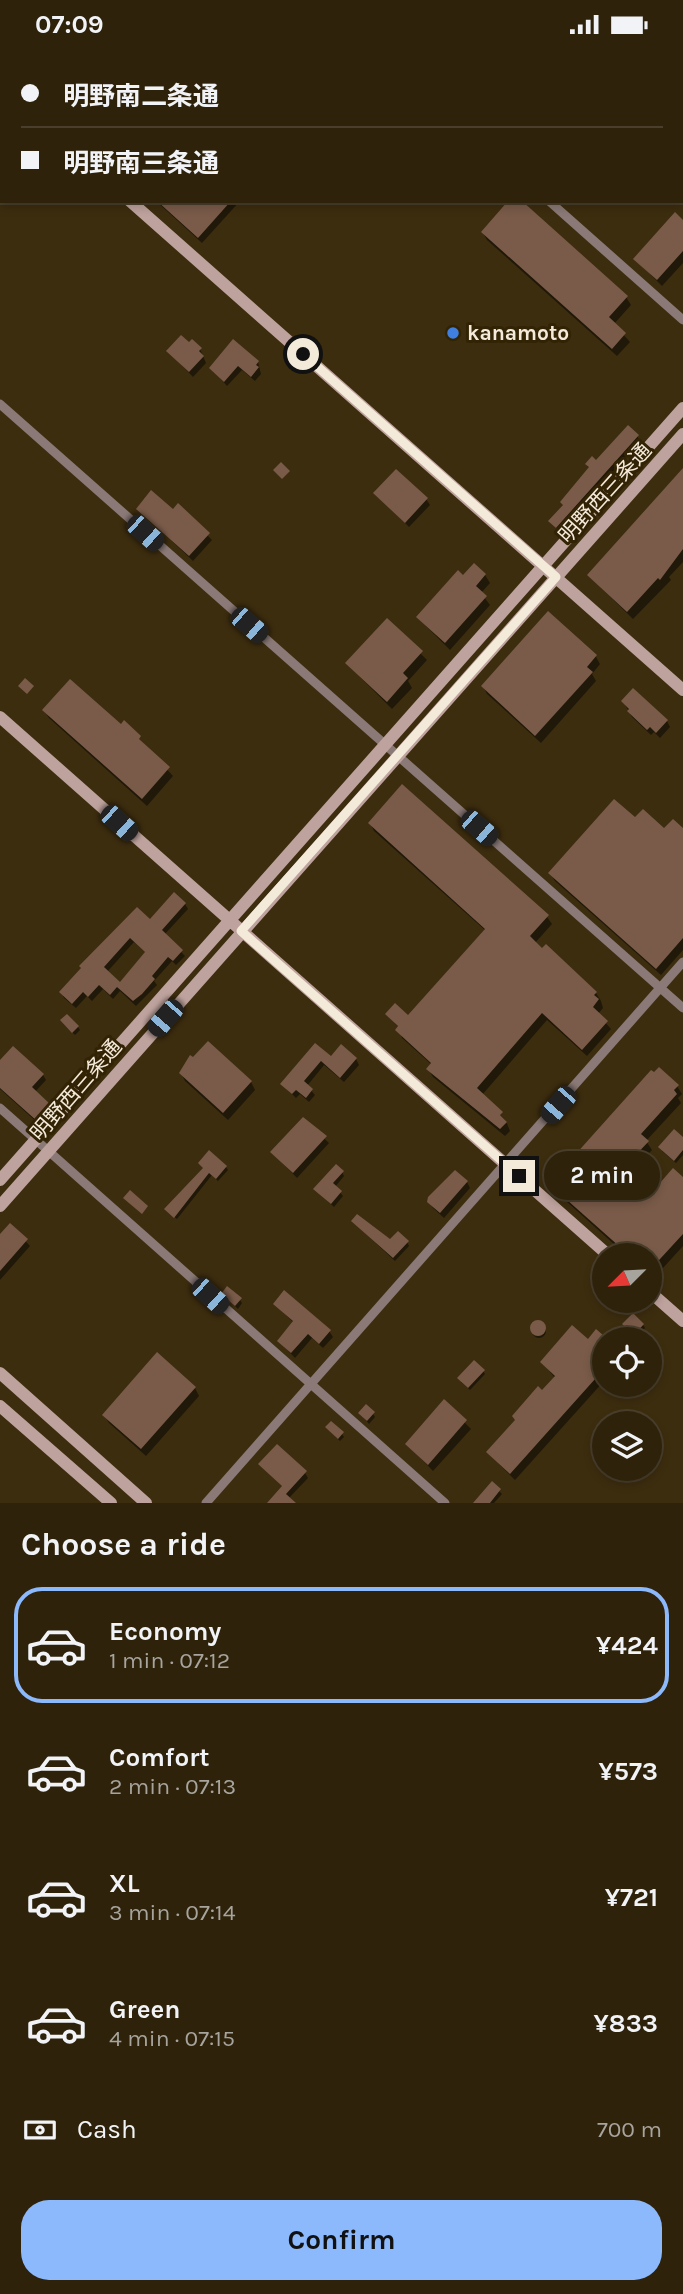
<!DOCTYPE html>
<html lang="en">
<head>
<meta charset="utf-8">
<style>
  body { margin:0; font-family:Karla,"Noto Sans JP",sans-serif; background:#362a14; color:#f1f3f6; height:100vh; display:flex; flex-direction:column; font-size:26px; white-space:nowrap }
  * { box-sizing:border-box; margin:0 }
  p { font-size:23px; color:#a7a49d }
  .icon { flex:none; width:38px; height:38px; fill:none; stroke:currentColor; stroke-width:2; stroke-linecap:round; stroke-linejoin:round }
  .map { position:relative; height:1454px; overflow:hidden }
  .panel { display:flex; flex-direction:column; background:#2e220b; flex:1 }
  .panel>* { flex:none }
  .hud { position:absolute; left:0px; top:0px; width:684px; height:154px; box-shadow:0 4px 10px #0003,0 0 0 2px #493f2c; display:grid; align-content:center; height:154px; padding:0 21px; background:#2e220b }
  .needle { width:46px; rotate:246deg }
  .controls { position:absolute; left:592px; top:1194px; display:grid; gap:14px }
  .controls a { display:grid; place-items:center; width:70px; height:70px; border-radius:50%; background:#2e220b; box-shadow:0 4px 10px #0003,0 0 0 2px #493f2c; font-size:35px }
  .end { position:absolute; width:32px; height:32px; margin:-16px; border:9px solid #f4ead9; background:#111; box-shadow:0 0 0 4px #111 }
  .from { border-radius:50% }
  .bubble { position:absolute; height:49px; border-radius:24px; background:#2e220b; box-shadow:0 4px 10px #0003,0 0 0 2px #493f2c; font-size:23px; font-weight:700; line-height:49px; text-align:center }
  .car { position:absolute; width:21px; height:42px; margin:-21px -10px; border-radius:9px; box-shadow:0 0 5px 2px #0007; background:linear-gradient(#222 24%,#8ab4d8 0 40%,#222 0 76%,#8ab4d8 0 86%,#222 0) }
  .hud b { display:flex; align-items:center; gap:24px; height:66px; font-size:26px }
  .hud b+b { border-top:2px solid #493f2c }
  .hud i { width:18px; height:18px; background:#f1f3f6 }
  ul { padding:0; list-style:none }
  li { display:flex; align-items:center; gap:21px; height:116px; margin:0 14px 10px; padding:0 7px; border:4px solid transparent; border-radius:28px }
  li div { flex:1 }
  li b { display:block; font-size:26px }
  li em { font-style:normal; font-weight:700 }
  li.on { border-color:#8cb9fc }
  li>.icon { width:63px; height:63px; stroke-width:1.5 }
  h2 { padding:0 21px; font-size:32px; line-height:84px }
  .pay { display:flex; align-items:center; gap:18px; height:77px; padding:0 21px; font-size:26px }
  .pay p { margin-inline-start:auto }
  .action { display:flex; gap:14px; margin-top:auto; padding:14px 21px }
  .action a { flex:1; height:80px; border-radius:28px; background:#8cb9fc; color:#111; font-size:28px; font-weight:700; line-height:80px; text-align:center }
  .status { display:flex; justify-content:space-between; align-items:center; height:49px; padding:0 35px; background:#2e220b; direction:ltr }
  .status svg { height:19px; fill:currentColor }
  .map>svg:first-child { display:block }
</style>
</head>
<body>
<div class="status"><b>07:09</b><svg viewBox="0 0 49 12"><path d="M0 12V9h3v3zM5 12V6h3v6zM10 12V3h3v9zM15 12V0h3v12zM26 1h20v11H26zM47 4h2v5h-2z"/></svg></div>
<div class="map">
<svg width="683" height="1454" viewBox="0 0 683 1454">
  <rect width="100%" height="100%" fill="#3d2d0f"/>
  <!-- shadow -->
  <path fill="#0007" fill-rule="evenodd" d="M0,0H34L2,2V16Z
    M58,0H78L77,2Z
    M200,0H328L330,2H202Z
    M397,0H554L556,2H399Z
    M560,0H575L576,2H559Z
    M156,152H240L202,194Z
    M683,173V214L662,237L635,210Z
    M483,184L626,248L631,256L614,275L630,293L617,307L487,191Z
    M200,300L206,314L193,328L168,302Z
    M258,313L261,325L255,332L242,321L227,337L211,319Z
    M637,387L640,392L560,483L550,472L597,414Z
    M683,421V513L669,528L671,531L633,570L589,527Z
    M376,444L426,450L430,456L409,478Z
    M178,457L212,491L193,512L138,460L173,462Z
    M485,526L490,534L481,544L490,556L450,601L418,569L464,528Z
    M548,564L596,608L600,615L592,625L596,632L541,694L487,645L483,637Z
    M387,571L427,611L408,632L412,639L392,660L347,615Z
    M623,652L667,672L670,678L660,689L654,683L651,686L632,668Z
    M44,661L121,677L124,674L173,727L147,757L49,669Z
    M370,774L547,868L552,875L535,894L596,944L601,952L603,959L598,965L611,980L587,1007L547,971L482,1046L506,1072L510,1082L505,1087L433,1028L428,1020L432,1016L402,989L399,979L387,965L408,969L486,882L374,782Z
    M683,781V901L661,926L555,832L550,824L665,782Z
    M185,855L188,860L164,886L185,907L176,916L172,912L154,932L157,936L136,957L120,942L113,950L103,940L92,952L87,947L76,959L64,949L61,943L150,872ZM134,893L146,904L121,936L107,923Z
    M64,975L78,978L80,981L75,986Z
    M316,996L331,1010H356L359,1016L344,1033L324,1016L307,1037L315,1046L309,1053L300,1045L296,1049L282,1035Z
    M0,1014L43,1026L46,1031L35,1043L53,1062L40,1076L0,1040Z
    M181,1024L251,1033L255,1041L228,1071L185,1032Z
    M677,1037L682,1045L678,1049L681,1054L646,1092L652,1101L637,1117L659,1138L683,1130V1197L653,1230L649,1227V1206H626L556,1143L551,1135Z
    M303,1070L329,1094L297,1129L272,1103Z
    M683,1091V1106L676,1114L662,1102Z
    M226,1118L228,1121L218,1132L212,1126L177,1170L168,1163L205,1120Z
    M342,1123L344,1127L335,1138L343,1147L334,1158L318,1143Z
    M467,1133L470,1139L444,1169L433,1159L429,1153Z
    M353,1173L390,1193H407L409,1197L395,1212Z
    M10,1176L30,1197L0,1231V1188Z
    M223,1245L240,1251L242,1254L238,1260Z
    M275,1255L329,1282L333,1288L323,1299L312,1289L295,1309L279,1292L294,1274Z
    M532 1282a7 7 0 1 1 14 0a7 7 0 1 1-14 0Z
    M624,1275L643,1276L645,1279L636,1289Z
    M596,1283L604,1290V1332L515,1431L488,1404L555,1329L542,1313L588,1292Z
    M483,1322L485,1325L470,1341L461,1333Z
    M195,1339L199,1347L146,1407L109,1374L104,1366Z
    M444,1353L471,1380L433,1422L407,1395Z
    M360,1364L373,1365L375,1368L369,1375Z
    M327,1379L342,1385L344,1388L340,1392Z
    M261,1415L305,1424L308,1429L289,1449L292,1454H269L283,1438Z
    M492,1435L502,1445L494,1454H476Z"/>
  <!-- building -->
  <path fill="#7a5b49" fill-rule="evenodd" d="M157,152H231L198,189Z
    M508,152H522L628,247L609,268L626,284L612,300L481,183Z
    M675,163L683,171V202L657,231L633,210Z
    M181,286L189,293L192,290L202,299L199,302L204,307L189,323L166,302Z
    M233,290L259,312L256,316L259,318L251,328L238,317L224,333L209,319Z
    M628,376L639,386L556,479L548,472L563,456L560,453L589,418L585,415L592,407L596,411Z
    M281,413L290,422L282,430L273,421Z
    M683,419V500L660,531L658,529L627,563L587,526Z
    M396,420L428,449L405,474L373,444Z
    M151,441L173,460L178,454L210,484L189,507L136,460Z
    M474,514L486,525L476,537L487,547L445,594L416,568L458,521L463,526Z
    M548,562L597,606L587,618L593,623L535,687L481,637Z
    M387,569L423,602L403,624L408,629L387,653L345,614Z
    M25,629L34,637L27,645L18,637Z
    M70,630L121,675L124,671L141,687L139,690L170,718L142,750L42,661Z
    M633,639L668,671L656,684L650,678L647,681L627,662L629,660L621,652Z
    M402,735L549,866L530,887L542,899L546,895L597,943L594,946L599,950L593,958L608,972L582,1001L542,964L477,1039L503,1063L500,1066L507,1073L500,1080L426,1020L431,1014L395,981L398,977L385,965L395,954L408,966L485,880L368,774Z
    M614,750L635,768L643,760L664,779L673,770L683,779V889L656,920L548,824Z
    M174,843L186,854L162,881L183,901L173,912L168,908L152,927L155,930L142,945L133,952L117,938L110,946L99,936L88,948L83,943L72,955L59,943L81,919L79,917L137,858L150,870ZM130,889L145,903L120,933L104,918Z
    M67,965L79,977L72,984L60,971Z
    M208,992L252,1032L223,1064L179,1024L190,1006L193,1008Z
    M315,994L331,1007L341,995L357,1009L340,1029L321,1012L304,1032L313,1040L306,1049L296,1041L292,1045L280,1035Z
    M13,997L44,1025L32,1038L51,1056L37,1072L0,1039V1011Z
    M659,1018L679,1036L674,1041L677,1045L641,1085L649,1092L632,1110L659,1135L673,1119L683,1128V1185L649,1222V1206H629L549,1135L651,1021L654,1023Z
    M303,1068L327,1087L293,1124L270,1103Z
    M674,1080L683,1088V1101L674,1112L658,1098Z
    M209,1101L227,1117L216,1130L209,1124L174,1169L164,1160L203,1119L198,1114Z
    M336,1115L344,1122L333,1134L342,1142L331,1155L313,1140Z
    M455,1121L468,1132L440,1164L427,1153L428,1148Z
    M130,1141L148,1157L142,1165L123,1149Z
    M357,1165L390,1190L398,1182L409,1192L393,1209L351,1172Z
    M10,1174L28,1190L0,1222V1185Z
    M227,1237L242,1249L235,1257L221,1245Z
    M284,1241L331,1281L319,1295L308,1285L291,1304L277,1292L293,1272L273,1255Z
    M633,1264L644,1275L634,1286L622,1275Z
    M530 1279a8 8 0 1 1 16 0a8 8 0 1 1-16 0Z
    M572,1276L588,1290L596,1280L604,1287V1320L510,1425L486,1403L515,1371L512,1367L538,1337L542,1341L555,1327L540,1313Z
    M157,1303L196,1338L141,1400L102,1366Z
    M474,1311L485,1321L468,1339L457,1329Z
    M444,1350L467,1371L428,1416L405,1395Z
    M366,1355L375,1363L367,1372L358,1364Z
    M331,1372L344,1383L338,1390L325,1378Z
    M277,1395L307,1422L286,1445L296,1454H267L282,1437L258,1415Z
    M492,1432L501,1440L490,1454H473Z"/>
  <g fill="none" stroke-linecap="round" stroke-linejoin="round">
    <!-- street -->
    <path stroke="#8a7976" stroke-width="9" d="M377,0L379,2
      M549,152L683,271
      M0,355L683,959
      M0,1059L445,1454
      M206,1454L683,913"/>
    <!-- secondary -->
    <path stroke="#bea29d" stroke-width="12" d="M109,2L110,0
      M0,38L2,39
      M0,125L2,123
      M130,152L683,641
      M0,668L608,1206
      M0,1131L683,359
      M0,1157L683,385
      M649,1242L683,1272
      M0,1324L146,1454
      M0,1357L111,1454"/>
  </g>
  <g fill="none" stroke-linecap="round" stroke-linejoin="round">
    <!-- route -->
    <path stroke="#f4ead9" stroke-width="9" d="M303,305L556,528L241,882L519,1127"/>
  </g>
  <!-- markers -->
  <circle fill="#3f7fe0" stroke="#322305" stroke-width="2.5" cx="453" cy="284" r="7"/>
  <g text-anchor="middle" stroke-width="6" stroke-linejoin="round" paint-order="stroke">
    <!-- poi labels -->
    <g font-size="21" font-weight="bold" fill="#f4ead9" stroke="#322305" text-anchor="start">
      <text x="467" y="291">kanamoto</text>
    </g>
    <!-- street labels -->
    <g font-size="21" fill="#f4ead9" stroke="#322305">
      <text transform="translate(605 444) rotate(-48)" y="7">明野西三条通</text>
      <text transform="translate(76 1041) rotate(-49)" y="7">明野西三条通</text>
    </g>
  </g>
</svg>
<div class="controls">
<a><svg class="needle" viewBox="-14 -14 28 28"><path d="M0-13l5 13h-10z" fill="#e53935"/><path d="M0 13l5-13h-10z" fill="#a7a49d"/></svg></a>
<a><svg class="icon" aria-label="locate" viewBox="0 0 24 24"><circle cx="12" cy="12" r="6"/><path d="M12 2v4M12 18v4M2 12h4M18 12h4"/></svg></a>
<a><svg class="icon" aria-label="layers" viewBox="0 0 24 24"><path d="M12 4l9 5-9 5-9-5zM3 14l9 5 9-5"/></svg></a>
</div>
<i class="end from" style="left:303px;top:305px"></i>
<i class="end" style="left:519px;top:1127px"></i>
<div class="bubble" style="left:544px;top:1102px;width:116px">2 min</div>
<i class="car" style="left:145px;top:484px;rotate:132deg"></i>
<i class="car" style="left:249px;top:576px;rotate:131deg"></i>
<i class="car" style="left:119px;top:774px;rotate:132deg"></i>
<i class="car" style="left:479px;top:779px;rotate:131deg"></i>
<i class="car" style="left:165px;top:969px;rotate:221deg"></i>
<i class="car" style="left:558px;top:1056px;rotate:221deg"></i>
<i class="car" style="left:210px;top:1247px;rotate:132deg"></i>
<div class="hud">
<b><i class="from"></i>明野南二条通</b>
<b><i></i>明野南三条通</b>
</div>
</div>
<section class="panel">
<h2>Choose a ride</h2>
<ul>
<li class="on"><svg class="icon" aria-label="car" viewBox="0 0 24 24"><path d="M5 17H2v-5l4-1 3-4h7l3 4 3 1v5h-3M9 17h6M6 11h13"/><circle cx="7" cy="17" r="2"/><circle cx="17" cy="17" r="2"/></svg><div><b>Economy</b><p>1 min · 07:12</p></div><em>¥424</em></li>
<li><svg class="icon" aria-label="car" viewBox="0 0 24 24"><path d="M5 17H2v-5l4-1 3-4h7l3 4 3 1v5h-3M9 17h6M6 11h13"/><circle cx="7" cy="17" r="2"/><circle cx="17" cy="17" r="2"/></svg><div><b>Comfort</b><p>2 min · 07:13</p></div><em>¥573</em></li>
<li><svg class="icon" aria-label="car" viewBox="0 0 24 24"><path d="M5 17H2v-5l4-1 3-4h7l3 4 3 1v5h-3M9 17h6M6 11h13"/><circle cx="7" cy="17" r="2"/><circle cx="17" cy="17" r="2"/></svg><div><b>XL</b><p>3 min · 07:14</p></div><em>¥721</em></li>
<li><svg class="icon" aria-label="car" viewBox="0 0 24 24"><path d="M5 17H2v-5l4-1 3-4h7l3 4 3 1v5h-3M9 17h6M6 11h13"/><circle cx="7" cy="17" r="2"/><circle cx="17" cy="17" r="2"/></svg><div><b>Green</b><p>4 min · 07:15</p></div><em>¥833</em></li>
</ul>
<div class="pay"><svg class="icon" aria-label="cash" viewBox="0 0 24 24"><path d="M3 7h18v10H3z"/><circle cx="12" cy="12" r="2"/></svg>Cash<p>700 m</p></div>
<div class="action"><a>Confirm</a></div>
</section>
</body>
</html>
